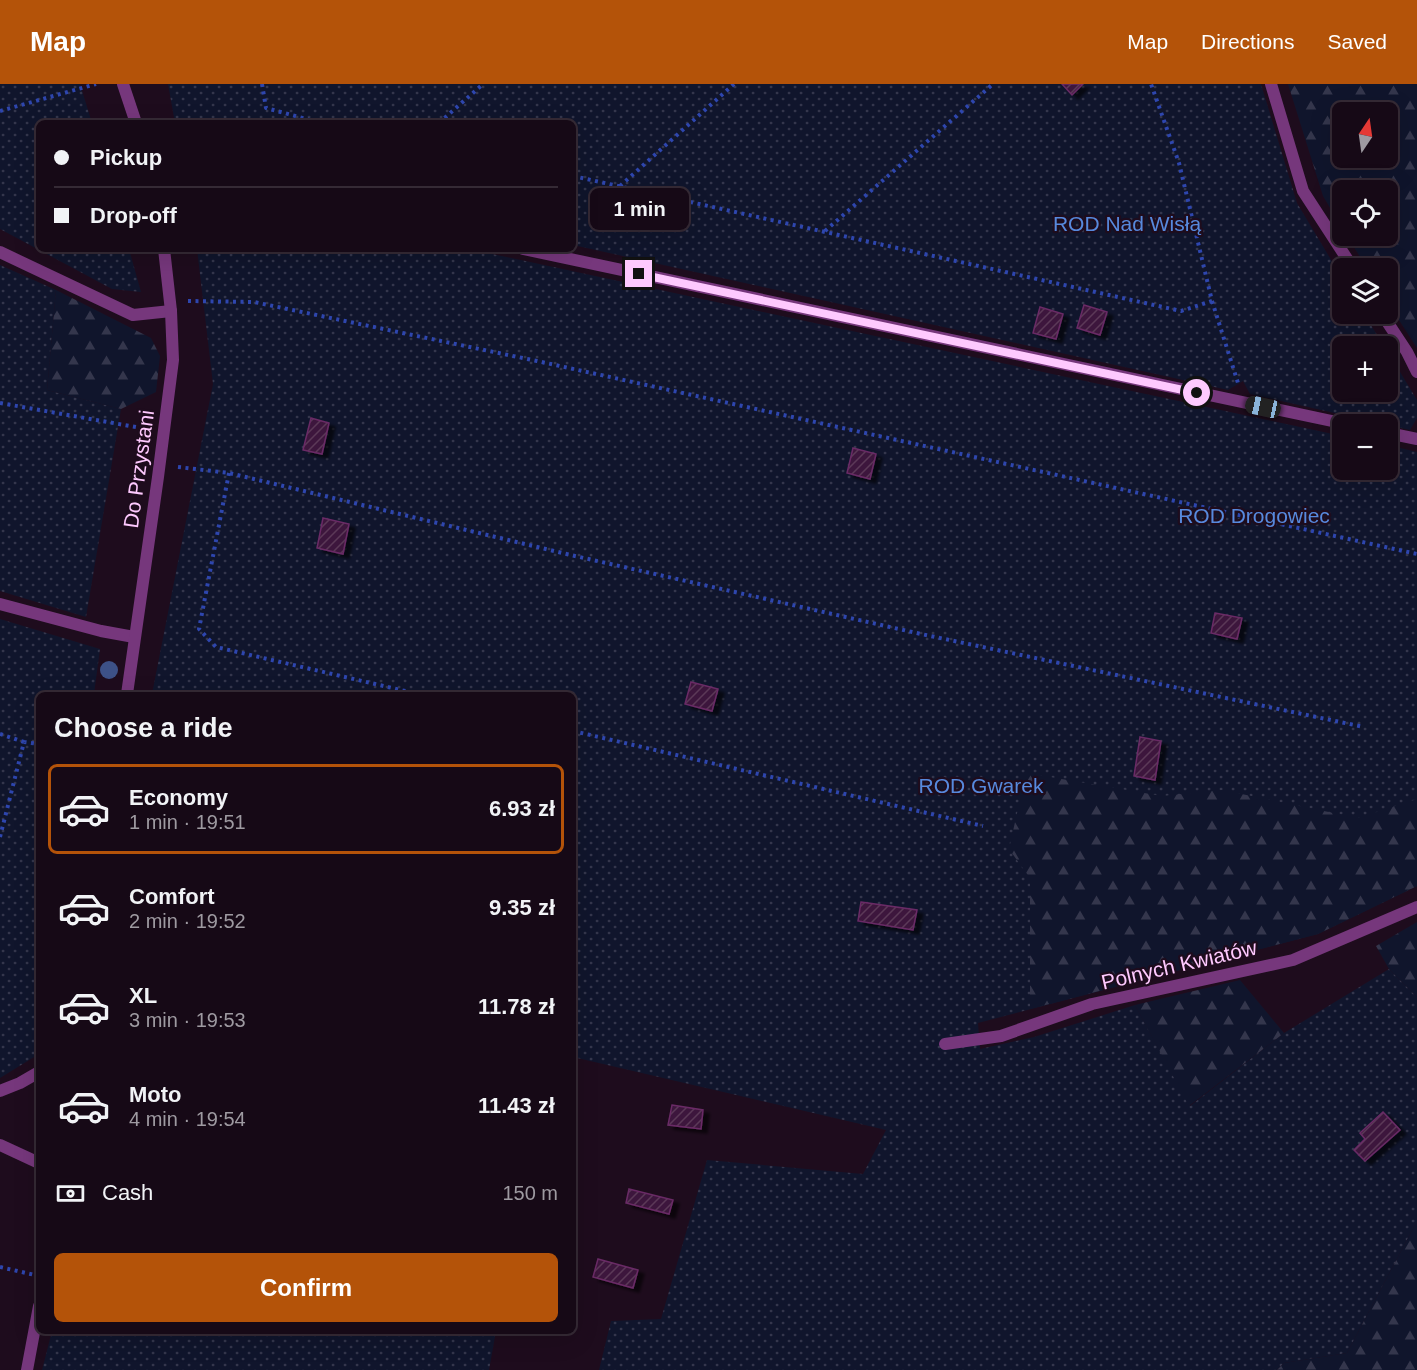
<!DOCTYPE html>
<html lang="en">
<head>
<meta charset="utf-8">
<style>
  body { margin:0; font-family:Arial,sans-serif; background:#1f121f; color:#f1f3f6; height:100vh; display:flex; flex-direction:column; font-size:22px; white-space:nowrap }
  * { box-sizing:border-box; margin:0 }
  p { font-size:20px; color:#9e9aa1 }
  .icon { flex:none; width:33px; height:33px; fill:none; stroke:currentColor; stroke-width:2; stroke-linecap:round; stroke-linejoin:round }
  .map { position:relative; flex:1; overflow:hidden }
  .panel { position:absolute; left:36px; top:608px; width:540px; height:642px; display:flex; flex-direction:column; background:#160916; border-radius:9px; box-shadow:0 6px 24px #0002,0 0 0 2px #352a35 }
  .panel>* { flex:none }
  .hud { position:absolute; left:36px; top:36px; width:540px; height:132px; border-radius:9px; box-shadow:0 6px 24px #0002,0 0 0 2px #352a35; display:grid; align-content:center; height:132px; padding:0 18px; background:#160916 }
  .needle { width:39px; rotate:13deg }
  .tools { position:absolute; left:1332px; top:18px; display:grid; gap:12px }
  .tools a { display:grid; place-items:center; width:66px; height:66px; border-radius:9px; background:#160916; box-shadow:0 6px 24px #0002,0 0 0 2px #352a35; font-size:30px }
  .end { position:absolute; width:27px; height:27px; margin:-14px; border:8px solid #fec9fe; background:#111; box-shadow:0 0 0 3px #111 }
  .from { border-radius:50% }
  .bubble { position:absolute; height:42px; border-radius:9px; background:#160916; box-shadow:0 6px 24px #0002,0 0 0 2px #352a35; font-size:20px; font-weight:700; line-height:42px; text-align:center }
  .car { position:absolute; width:18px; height:36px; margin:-18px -9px; border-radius:8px; box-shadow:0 0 4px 2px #0007; background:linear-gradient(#222 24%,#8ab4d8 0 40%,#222 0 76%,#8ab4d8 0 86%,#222 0) }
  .hud b { display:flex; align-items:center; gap:21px; height:57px; font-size:22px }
  .hud b+b { border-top:2px solid #352a35 }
  .hud i { width:15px; height:15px; background:#f1f3f6 }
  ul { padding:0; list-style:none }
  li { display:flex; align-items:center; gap:18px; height:90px; margin:0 12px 9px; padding:0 6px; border:3px solid transparent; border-radius:9px }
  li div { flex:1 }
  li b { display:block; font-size:22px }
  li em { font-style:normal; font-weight:700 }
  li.active { border-color:#b45309 }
  li>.icon { width:54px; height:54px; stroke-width:1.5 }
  h2 { padding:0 18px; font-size:27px; line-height:72px }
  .pay { display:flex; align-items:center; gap:15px; height:66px; padding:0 18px; font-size:22px }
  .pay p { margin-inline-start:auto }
  .button { display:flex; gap:12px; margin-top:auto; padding:12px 18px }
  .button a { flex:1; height:69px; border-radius:9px; background:#b45309; color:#fff; font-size:24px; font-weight:700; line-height:69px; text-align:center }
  header { display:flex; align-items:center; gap:36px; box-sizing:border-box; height:84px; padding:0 30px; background:#b45309; color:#fff }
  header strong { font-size:28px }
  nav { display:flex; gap:33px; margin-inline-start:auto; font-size:21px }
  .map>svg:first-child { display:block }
</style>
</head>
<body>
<header>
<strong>Map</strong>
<nav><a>Map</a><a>Directions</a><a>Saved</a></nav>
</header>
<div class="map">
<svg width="1417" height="1286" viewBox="0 0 1417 1286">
  <defs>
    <pattern id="grass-dots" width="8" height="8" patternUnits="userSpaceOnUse" patternTransform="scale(1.5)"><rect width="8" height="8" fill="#10152c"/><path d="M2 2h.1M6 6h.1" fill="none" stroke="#34364c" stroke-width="1.8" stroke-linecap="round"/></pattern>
    <pattern id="forest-firs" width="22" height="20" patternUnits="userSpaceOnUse" patternTransform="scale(1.5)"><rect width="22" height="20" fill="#10152c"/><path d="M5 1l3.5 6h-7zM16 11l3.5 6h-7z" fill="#34364c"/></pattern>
    <pattern id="building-hatch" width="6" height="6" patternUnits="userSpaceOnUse" patternTransform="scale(1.5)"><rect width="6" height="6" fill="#3e183c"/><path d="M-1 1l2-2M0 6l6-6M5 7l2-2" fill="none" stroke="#5b3859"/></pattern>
    <filter id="shadow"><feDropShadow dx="6" dy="4" stdDeviation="1.5" flood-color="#0009"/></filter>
  </defs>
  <rect width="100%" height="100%" fill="#1e0c1d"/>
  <!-- grass -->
  <path fill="url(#grass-dots)" d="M0,0H80L92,39H39V165H129L141,208L112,205L0,145Z
    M168,0H1261L1297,119L1342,194V230H1364L1384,262H1342V308H1388V268L1417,316V334L1410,346L1250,310L1243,297L1228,306L573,161V39H175Z
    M197,165H469L1342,352V386H1388V361L1417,368V802L1318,850L978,939L980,965L1034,953L1135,921L1190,1022L1284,949L1389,885L1417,913V1137L1347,1269L1284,1279L1277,1286H599L611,1237L661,1235L707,1076L863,1090L886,1046L573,973V610H152L213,300Z
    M0,181L56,206L47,306L121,325L86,533L0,507Z
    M0,535L100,565L94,610H39V970L0,994Z
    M52,1247V1246L496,1247L489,1286H42Z"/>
  <!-- forest -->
  <path fill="url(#forest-firs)" fill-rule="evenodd" d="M1288,0H1417V264L1388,219V184H1367L1347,152H1388V106H1342V144L1323,112ZM1342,28H1388V74H1342Z
    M56,206L151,254L160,272L156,308L121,325L47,306Z
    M1026,689L1162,712L1222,706L1358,734L1417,715V802L1318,850L1030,925V794L1009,765Z
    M1417,838V913L1389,885L1376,862Z
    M1240,896L1284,949L1189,1022L1135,921Z
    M1417,1137V1286H1277L1284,1279L1347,1269Z"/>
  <!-- building -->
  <path fill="url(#building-hatch)" stroke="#6a2b66" stroke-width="1.5" filter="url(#shadow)" d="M1062,0H1083L1072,11Z
    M1084,221L1107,228L1100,251L1077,244Z
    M1040,223L1063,230L1056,255L1033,249Z
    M311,334L329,339L322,370L303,366Z
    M853,364L876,370L870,395L847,389Z
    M323,434L349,440L343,470L317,464Z
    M1215,529L1242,534L1237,555L1211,549Z
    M691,598L718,605L712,627L685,620Z
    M1140,653L1161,657L1155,696L1134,692Z
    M861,818L917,826L913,846L858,837Z
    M672,1021L703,1026L701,1045L668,1041Z
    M1383,1028L1400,1046L1365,1077L1354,1066L1365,1055L1360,1049Z
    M629,1105L673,1116L669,1130L626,1119Z
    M598,1175L638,1186L633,1204L593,1193Z"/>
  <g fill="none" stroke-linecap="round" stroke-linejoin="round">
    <!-- path -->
    <path stroke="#2e46ae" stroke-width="4" stroke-dasharray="3 4.5" stroke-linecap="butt" d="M262,0L266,24L321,39
      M0,27L96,0
      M439,39L483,0
      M573,92L1181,227L1212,217L1179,79L1151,0
      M620,102L734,0
      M825,147L993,0
      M188,217L254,218L537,277L1417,470
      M1212,217L1238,299
      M0,319L147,345
      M178,383L229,389L575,472L921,550L1364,643
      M229,389L199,545L216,563L418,610
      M573,647L983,742
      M0,650L24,658
      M0,753L24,658L39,660
      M0,1183L39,1192"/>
    <!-- service -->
    <path stroke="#76377c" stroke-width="12" d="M1271,0L1303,107L1353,184
      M523,165L1346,340
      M0,168L133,231L171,227
      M1382,230L1407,268L1417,288
      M1388,349L1417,355
      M0,520L101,547L134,553
      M945,960L1001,952L1092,920L1293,876L1417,823
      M0,1007L20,999L39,988
      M0,1061L39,1079"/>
    <!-- minor -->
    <path stroke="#76377c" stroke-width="12" d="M123,0L136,39
      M127,610L158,393L173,276L171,227L164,165
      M27,1286L39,1222"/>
  </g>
  <!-- trees -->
  <circle fill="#3d5187" cx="109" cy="586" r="9"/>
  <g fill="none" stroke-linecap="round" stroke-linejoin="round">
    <!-- route -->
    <path stroke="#fec9fe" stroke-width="8" d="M639,190L1197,309"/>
  </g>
  <g text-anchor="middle" stroke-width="4.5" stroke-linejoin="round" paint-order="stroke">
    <!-- park labels -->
    <g font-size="21" fill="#5789dd" stroke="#1e0c1d">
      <text x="1127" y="147">ROD Nad Wisłą</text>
      <text x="1254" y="439">ROD Drogowiec</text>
      <text x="981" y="709">ROD Gwarek</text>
    </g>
    <!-- street labels -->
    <g font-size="21" fill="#fec9fe" stroke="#1e0c1d">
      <text transform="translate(139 385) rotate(-82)" y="7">Do Przystani</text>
      <text transform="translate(1179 881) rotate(-13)" y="7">Polnych Kwiatów</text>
    </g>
  </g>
</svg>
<div class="tools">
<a><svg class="needle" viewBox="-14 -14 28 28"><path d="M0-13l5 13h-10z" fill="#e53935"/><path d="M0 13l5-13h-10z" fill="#9e9aa1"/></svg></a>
<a><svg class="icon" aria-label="locate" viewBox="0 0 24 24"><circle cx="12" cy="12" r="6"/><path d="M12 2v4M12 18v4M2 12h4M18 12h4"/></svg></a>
<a><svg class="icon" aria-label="layers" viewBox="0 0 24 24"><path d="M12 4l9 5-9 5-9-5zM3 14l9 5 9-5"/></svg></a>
<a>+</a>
<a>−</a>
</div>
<i class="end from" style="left:1197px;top:309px"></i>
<i class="end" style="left:639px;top:190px"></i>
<div class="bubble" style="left:590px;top:104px;width:99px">1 min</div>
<i class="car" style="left:1263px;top:323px;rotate:282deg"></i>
<div class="hud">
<b><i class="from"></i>Pickup</b>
<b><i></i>Drop-off</b>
</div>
<section class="panel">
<h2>Choose a ride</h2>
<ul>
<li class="active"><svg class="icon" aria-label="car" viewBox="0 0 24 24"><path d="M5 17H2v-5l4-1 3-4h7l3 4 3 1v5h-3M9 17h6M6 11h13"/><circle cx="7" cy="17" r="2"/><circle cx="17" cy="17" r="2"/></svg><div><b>Economy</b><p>1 min · 19:51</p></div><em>6.93 zł</em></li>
<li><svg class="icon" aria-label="car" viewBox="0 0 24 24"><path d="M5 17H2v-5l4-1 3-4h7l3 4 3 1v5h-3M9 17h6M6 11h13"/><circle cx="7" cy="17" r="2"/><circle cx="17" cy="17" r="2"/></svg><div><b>Comfort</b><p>2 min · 19:52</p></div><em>9.35 zł</em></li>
<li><svg class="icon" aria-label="car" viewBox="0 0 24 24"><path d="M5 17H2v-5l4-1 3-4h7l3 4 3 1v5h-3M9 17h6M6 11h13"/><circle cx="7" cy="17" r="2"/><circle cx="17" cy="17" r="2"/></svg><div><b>XL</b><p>3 min · 19:53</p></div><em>11.78 zł</em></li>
<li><svg class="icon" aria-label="car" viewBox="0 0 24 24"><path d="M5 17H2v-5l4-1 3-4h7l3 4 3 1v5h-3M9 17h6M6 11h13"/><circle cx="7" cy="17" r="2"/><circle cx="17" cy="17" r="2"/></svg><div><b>Moto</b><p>4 min · 19:54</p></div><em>11.43 zł</em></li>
</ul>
<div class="pay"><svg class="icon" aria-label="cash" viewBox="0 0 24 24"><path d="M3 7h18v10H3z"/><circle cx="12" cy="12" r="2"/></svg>Cash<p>150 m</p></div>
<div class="button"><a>Confirm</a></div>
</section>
</div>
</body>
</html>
